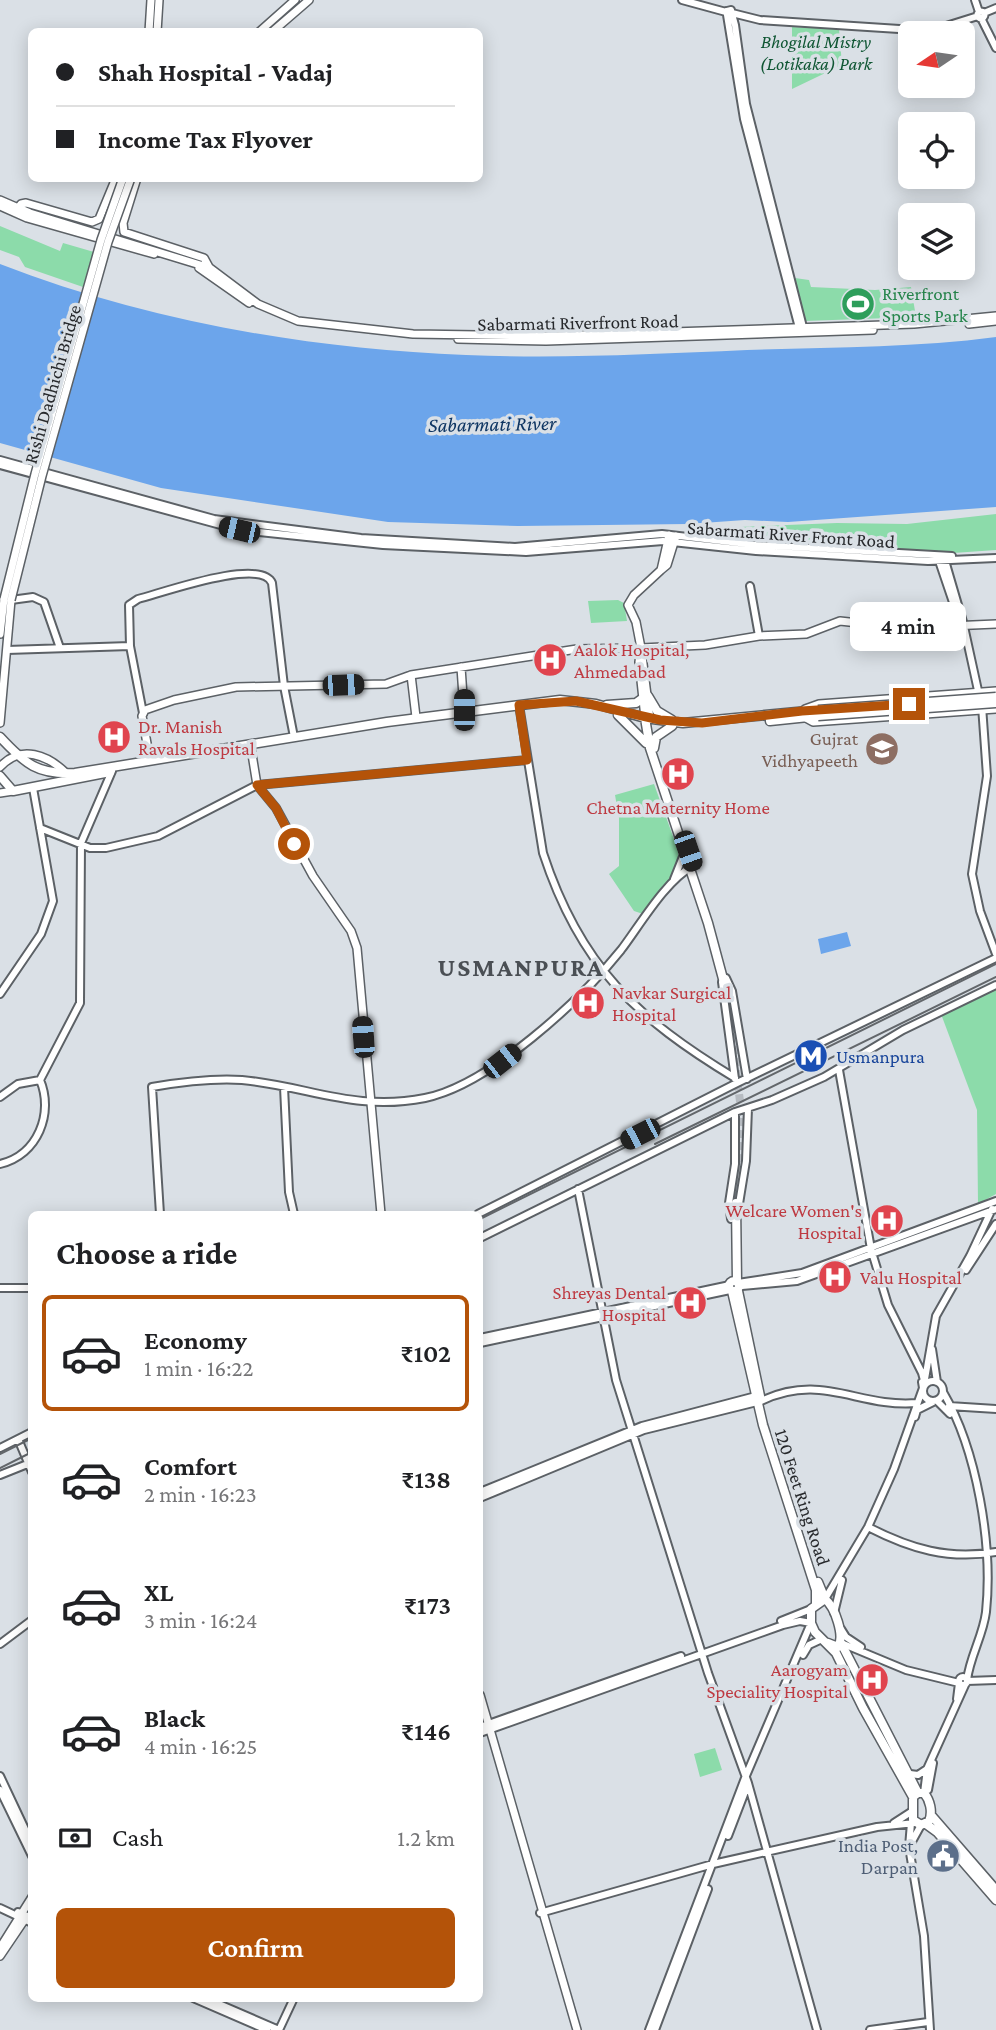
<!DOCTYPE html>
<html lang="en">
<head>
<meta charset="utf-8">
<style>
  body { margin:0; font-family:"Crimson Pro",serif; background:#f6f6f6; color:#202124; height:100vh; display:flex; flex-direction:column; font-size:26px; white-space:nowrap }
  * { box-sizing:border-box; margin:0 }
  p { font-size:23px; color:#757577 }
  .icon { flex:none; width:38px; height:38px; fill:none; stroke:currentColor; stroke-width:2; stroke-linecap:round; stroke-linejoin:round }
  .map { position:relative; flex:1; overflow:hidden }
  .drawer { position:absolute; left:28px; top:1211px; width:455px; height:791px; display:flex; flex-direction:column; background:#fff; border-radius:10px; box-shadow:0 4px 18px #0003 }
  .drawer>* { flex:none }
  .guide { position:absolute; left:28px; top:28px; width:455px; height:154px; border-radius:10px; box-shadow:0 4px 18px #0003; display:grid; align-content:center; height:154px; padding:0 28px; background:#fff }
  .needle { width:46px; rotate:257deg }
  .controls { position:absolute; left:898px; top:21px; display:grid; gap:14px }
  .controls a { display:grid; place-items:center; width:77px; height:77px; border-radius:10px; background:#fff; box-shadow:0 4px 18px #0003; font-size:35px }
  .end { position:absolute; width:32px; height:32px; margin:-16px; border:9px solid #b45309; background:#fff; box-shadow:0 0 0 4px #fff }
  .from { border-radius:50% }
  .bubble { position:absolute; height:49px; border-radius:10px; background:#fff; box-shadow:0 4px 18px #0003; font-size:23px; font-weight:600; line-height:49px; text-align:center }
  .car { position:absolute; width:21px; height:42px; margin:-21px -10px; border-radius:9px; box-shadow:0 0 5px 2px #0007; background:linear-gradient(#222 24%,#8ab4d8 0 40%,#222 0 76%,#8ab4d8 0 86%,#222 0) }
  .guide b { display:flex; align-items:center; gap:24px; height:66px; font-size:26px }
  .guide b+b { border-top:2px solid #e0e0e0 }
  .guide i { width:18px; height:18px; background:#202124 }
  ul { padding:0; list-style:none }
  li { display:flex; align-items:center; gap:21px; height:116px; margin:0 14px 10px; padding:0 14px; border:4px solid transparent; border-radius:10px }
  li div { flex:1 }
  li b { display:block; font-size:26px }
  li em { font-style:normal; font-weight:600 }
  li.on { border-color:#b45309 }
  li>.icon { width:63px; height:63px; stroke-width:1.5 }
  h2 { padding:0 28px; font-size:32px; line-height:84px }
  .pay { display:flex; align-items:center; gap:18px; height:77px; padding:0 28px; font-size:26px }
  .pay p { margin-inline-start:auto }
  .action { display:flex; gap:14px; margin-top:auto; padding:14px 28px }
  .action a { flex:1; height:80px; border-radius:10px; background:#b45309; color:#fff; font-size:28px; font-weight:600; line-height:80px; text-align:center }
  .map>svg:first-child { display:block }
</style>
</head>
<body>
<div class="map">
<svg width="996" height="2030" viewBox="0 0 996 2030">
  <rect width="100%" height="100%" fill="#dae0e6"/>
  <!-- green -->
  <path fill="#8cdbaa" d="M792,27L839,29L842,65L792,89Z
    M0,226L60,251L63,243L94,252L83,287L25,267L19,257L0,250Z
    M795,278L809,280L811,287L875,290L911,287L916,317L805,321Z
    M996,514V550L939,554L689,535V529L837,523L907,524Z
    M618,600L624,603L627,621L591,623L588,601Z
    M654,784L678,850C680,876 660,896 646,915L634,911L609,874L619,866V818L615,795Z
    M996,987V1194L978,1204L977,1110L941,1014Z
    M715,1748L722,1770L700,1777L694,1754Z"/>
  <!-- water -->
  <path fill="#6ca5eb" d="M0,264C147,321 309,349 466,355C560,359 654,354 747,350C830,347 914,348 996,337V507L788,522L745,520L688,524L518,526L388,522L161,488L0,443Z
    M847,932L851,946L821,954L818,939Z"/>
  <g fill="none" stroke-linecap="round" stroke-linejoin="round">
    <!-- primary-tunnel -->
    <path stroke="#b6bbc1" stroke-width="8" stroke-dasharray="8 4" stroke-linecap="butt" d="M727,999L742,1117L732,1208"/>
    <!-- tertiary casing -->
    <g stroke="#5c6166" stroke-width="10">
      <path id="tertiary" d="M682,0L726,12
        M975,0L979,12
        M977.5 15a3.5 3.5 0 1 1 7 0a3.5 3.5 0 1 1-7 0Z
        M732,13L760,20L930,31L978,16
        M984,13L996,8
        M732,14L731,10L727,11L728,15L732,14L735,25L746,104L804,331
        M727,15L744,119L798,324
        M981,18L996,48
        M0,460L214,519L361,538L515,547L662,534L756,545L952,556
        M0,465L239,530L383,545L526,552L663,541L756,551L928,561L996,558
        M944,557L963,622L979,695
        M938,558L961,626
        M750,586L759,636
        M11,600L33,597L44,602L60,648
        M7,650L130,646
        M519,705L543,853C580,966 636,1018 735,1078
        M982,706L987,776L972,874L980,911L996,954
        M143,713L130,646L129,605L138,599C162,593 261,557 272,583L284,686L294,737
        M40,828L90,848H106L158,836L257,785L527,760
        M674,879L684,854
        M726,978L732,991L747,1079
        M722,982L735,1079
        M0,994L41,934L53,901L33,788
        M839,1070L871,1249L888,1305L922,1373L925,1384
        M284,1087L289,1192L294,1214
        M0,1097L18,1084L40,1080
        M0,1164C38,1155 54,1113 40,1080L80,1003L81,843L112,771
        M578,1189L616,1380L708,1673L748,1783L817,2030
        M738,1210L746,1161L748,1108
        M160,1214L152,1087C181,1082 212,1078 242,1080C308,1086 355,1112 425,1098C489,1085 580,1001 621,950C640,925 666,880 693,866
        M478,1214L735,1084L996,958
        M731,1219L729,1203L735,1164V1112
        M480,1238L735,1112L772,1100L824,1077L903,1030L996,985
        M966,1270L996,1224
        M738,1283L802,1273L996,1201
        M742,1286L797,1281L996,1209
        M0,1288H32
        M480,1338L730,1285
        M480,1343L730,1290
        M932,1349L937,1382
        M925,1379L936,1316L970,1256L992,1209
        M923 1391a10 10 0 1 1 20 0a10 10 0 1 1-20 0Z
        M943,1392C977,1450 993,1545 986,1612C983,1636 970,1656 967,1680
        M761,1401C822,1372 858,1408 917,1403
        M938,1402L950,1414
        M949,1406L996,1409
        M915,1417L917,1410L933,1402
        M18,1439L32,1472
        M0,1448L32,1432
        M0,1475L30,1463
        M480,1492L642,1426L756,1396
        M480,1498L644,1430L757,1402
        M868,1527C911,1549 948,1560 996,1552
        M825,1599L868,1527L894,1469L923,1388L922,1382
        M834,1613L842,1580
        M781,1621L811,1609
        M841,1629L846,1637L861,1647
        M841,1643L906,1670L959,1683L957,1699
        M0,1644L32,1620
        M803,1655L809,1645L822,1639
        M959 1681a4 4 0 1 1 8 0a4 4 0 1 1-8 0Z
        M967,1681L996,1680
        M480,1727L681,1656
        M480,1733L783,1625L800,1621L811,1623L745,1778L649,2030
        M910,1774L918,1775L927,1769
        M0,1776L32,1844
        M0,1790L32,1856
        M928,1790L933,1763
        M924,1793L927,1769L965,1685
        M894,1823L911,1812
        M911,1823L909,1847L924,1936L930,2030
        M728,1836L748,1784
        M910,1845L921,1825
        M0,1908L32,1923
        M18,1912L32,1918
        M540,1913L713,1864L877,1827L915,1823
        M193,1998L267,2030
        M205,1998L279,2030
        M279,2030L294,1998
        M655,2030L708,1889
        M870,2030L928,2022"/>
    </g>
    <!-- secondary casing -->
    <g stroke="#5c6166" stroke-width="10">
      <path id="secondary" d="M149,32L151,0
        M157,32L159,0
        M259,32L295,0
        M272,32L309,0
        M137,178L123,223L124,232L204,258L210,269
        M0,200L30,213L210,268L258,304L298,321L413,334L550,336L914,324L996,316
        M0,206L27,218L154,254
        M15,212L21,204L26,203L92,222L99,219L116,178
        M199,268L249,303
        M969,324L996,321
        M458,339L546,341L873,330
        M669,535L661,570L667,565L676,536
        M0,634L4,599
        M642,656L650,719
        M461,667L464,711
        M411,675L416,717
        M805,709L819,704L996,691
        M804,717L813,722L996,709
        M645,718L639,662L641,648L705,645L759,636L806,634L840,621L904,628L996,624
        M0,723L11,600
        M251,748L257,785L276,808L313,876L351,931L357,948L381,1214
        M150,760L142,716L145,710L174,700L236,687L386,684L411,675L577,649L641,648L636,622L628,605L634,595L661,570
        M0,767C21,744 48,755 67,774
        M0,793L13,791
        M480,1695L577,2030
        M0,1948L32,1897
        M0,1956L25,1919"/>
    </g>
    <!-- primary casing -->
    <g stroke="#5c6166" stroke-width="11">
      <path id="primary" d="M648,696L657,711L672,720
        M607,705L636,703L643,698
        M618,715L646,743
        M645,718L650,748L708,923L726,990
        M770,721L818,716
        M0,737C25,764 38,775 75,773L387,722L560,700L596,704L645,718L683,723L818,710
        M654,748L656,737L672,726
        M0,776L13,791L110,772
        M736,1203L737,1282
        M729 1286a5 5 0 1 1 10 0a5 5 0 1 1-10 0Z
        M732,1291L763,1425L816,1590V1603
        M738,1291L760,1396
        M818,1582L825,1599
        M828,1643L838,1647C845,1636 835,1607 825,1599L811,1609V1623L815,1632L836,1653L863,1708L913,1797
        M841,1643L918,1793
        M918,1793H924C930,1800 933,1812 929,1821L921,1825L913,1820V1797Z
        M931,1815L996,1890
        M926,1824L937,1832L996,1900"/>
    </g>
    <!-- tertiary -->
    <use href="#tertiary" stroke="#fff" stroke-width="6"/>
    <!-- secondary -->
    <use href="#secondary" stroke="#fff" stroke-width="7"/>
    <!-- primary -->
    <use href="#primary" stroke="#fff" stroke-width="8"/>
    <!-- rail -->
    <path stroke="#63676b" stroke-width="2" d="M655,1144L996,977
      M480,1219L996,964
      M0,1454L32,1438
      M0,1468L32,1452"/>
    <!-- secondary-bridge casing -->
    <g stroke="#5c6166" stroke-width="10" stroke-linecap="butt">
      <path id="secondary-bridge" d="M4,599L35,474L101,240L123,178
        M11,600L42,476L108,242L131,178"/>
    </g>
    <!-- primary-bridge casing -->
    <g stroke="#5c6166" stroke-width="11" stroke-linecap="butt">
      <path id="primary-bridge" d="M818,710L996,697
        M818,716L996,703"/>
    </g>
    <!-- secondary-bridge -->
    <use href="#secondary-bridge" stroke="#fff" stroke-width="7"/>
    <!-- primary-bridge -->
    <use href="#primary-bridge" stroke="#fff" stroke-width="8"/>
  </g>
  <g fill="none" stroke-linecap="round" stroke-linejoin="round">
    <!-- route -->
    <path stroke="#b45309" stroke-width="9" d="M294,844L276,808L257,785L527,760L519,705L576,701L660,720L702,723L802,711L909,704"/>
  </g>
  <!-- icons -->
  <defs>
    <g id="stadium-disc" transform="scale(1.75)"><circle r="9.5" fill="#2e9e5b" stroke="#dae0e6"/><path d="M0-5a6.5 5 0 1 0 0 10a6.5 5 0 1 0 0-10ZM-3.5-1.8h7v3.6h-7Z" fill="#fff"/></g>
    <g id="hospital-disc" transform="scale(1.75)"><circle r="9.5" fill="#e0444e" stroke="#dae0e6"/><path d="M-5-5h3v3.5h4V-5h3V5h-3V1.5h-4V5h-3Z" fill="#fff"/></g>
    <g id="university-disc" transform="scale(1.75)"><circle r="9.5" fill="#8d6e63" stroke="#dae0e6"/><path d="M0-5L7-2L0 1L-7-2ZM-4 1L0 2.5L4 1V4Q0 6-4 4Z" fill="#fff"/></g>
    <g id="metro-disc" transform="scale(1.75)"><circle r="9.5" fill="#1a4fb4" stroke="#dae0e6"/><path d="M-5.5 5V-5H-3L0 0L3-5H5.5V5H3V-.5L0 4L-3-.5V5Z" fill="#fff"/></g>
    <g id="civic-disc" transform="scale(1.75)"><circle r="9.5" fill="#5c6f8a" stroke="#dae0e6"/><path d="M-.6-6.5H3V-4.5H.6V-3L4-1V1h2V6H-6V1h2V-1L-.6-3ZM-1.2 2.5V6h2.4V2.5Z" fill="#fff"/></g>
  </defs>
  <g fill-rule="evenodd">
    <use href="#stadium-disc" x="858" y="304"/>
    <use href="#hospital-disc" x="550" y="660"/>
    <use href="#hospital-disc" x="114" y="737"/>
    <use href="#university-disc" x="882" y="749"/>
    <use href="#hospital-disc" x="678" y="774"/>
    <use href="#hospital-disc" x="588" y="1003"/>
    <use href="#metro-disc" x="811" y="1056"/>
    <use href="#hospital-disc" x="887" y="1221"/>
    <use href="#hospital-disc" x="835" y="1277"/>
    <use href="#hospital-disc" x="690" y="1303"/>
    <use href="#hospital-disc" x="872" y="1680"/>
    <use href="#civic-disc" x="943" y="1856"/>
  </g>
  <g text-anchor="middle" stroke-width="7" stroke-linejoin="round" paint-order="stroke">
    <!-- park labels -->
    <g font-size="19" font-style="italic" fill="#0f5633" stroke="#dae0e6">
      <text x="816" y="48">Bhogilal Mistry<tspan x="816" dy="22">(Lotikaka) Park</tspan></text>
    </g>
    <!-- leisure labels -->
    <g font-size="19" fill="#27864d" stroke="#dae0e6" text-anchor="start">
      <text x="882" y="300">Riverfront<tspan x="882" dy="22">Sports Park</tspan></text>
    </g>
    <!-- street labels -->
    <g font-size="19" fill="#27292c" stroke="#dae0e6">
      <text transform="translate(578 322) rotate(-1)" y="7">Sabarmati Riverfront Road</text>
      <text transform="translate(52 384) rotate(-74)" y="7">Rishi Dadhichi Bridge</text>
      <text transform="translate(791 534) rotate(4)" y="7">Sabarmati River Front Road</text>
      <text transform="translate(803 1497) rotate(72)" y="7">120 Feet Ring Road</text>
    </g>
    <!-- health labels -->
    <g font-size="19" fill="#be3a42" stroke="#dae0e6" text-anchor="start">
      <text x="574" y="656">Aalok Hospital,<tspan x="574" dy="22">Ahmedabad</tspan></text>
      <text x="138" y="733">Dr. Manish<tspan x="138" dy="22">Ravals Hospital</tspan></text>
      <text x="678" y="814" text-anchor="middle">Chetna Maternity Home</text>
      <text x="612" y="999">Navkar Surgical<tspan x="612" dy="22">Hospital</tspan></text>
      <text x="862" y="1217" text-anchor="end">Welcare Women's<tspan x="862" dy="22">Hospital</tspan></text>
      <text x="860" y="1284">Valu Hospital</text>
      <text x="666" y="1299" text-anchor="end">Shreyas Dental<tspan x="666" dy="22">Hospital</tspan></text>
      <text x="848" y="1676" text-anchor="end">Aarogyam<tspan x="848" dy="22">Speciality Hospital</tspan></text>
    </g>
    <!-- education labels -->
    <g font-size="19" fill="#785e54" stroke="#dae0e6" text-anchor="end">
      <text x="858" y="745">Gujrat<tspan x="858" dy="22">Vidhyapeeth</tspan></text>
    </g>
    <!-- transit labels -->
    <g font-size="19" fill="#164399" stroke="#dae0e6" text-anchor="start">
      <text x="836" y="1063">Usmanpura</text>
    </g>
    <!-- service labels -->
    <g font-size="19" fill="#4e5e75" stroke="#dae0e6" text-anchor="end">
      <text x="918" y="1852">India Post,<tspan x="918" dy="22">Darpan</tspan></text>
    </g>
    <!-- water labels -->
    <g font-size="21" font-style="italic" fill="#0e3562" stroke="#dae0e6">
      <text transform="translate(492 424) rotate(-1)" y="7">Sabarmati River</text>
    </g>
    <!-- district labels -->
    <g font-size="26" font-weight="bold" letter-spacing="2" fill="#4a4f54" stroke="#dae0e6">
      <text x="521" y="976">USMANPURA</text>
    </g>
  </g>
</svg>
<div class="controls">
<a><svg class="needle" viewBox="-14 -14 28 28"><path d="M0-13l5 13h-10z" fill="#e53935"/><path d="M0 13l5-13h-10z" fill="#757577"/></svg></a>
<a><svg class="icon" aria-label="locate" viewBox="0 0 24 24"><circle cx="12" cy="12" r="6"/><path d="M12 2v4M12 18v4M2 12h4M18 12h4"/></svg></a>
<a><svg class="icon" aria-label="layers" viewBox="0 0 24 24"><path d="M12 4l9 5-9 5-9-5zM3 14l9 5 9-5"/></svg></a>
</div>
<i class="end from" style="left:294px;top:844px"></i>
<i class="end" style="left:909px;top:704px"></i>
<div class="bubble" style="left:850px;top:602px;width:116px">4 min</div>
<i class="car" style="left:239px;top:530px;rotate:283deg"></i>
<i class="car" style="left:343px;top:685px;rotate:88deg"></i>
<i class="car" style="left:464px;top:710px;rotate:0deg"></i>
<i class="car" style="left:688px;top:851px;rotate:161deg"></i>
<i class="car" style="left:363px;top:1037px;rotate:356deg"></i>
<i class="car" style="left:502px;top:1061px;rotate:52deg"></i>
<i class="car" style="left:640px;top:1134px;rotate:243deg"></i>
<div class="guide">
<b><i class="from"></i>Shah Hospital - Vadaj</b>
<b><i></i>Income Tax Flyover</b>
</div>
<section class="drawer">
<h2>Choose a ride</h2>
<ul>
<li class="on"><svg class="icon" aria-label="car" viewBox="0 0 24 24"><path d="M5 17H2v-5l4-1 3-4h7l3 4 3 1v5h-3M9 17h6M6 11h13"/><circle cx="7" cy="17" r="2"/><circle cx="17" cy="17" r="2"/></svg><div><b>Economy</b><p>1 min · 16:22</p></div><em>₹102</em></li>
<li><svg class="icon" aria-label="car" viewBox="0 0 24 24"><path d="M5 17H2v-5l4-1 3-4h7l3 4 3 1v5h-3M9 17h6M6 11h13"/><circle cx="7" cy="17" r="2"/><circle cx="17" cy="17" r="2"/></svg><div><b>Comfort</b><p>2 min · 16:23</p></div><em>₹138</em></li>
<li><svg class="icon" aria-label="car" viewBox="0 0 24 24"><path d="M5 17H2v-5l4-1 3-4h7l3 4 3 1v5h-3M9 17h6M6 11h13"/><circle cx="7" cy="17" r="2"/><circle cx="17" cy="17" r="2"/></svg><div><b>XL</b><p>3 min · 16:24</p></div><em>₹173</em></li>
<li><svg class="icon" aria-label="car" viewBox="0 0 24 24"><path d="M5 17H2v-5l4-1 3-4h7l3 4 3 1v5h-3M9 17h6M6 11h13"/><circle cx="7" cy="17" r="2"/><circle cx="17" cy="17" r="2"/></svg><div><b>Black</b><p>4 min · 16:25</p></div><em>₹146</em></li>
</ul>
<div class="pay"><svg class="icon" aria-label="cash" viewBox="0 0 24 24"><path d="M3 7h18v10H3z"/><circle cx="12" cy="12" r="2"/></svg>Cash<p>1.2 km</p></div>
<div class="action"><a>Confirm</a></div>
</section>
</div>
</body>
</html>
